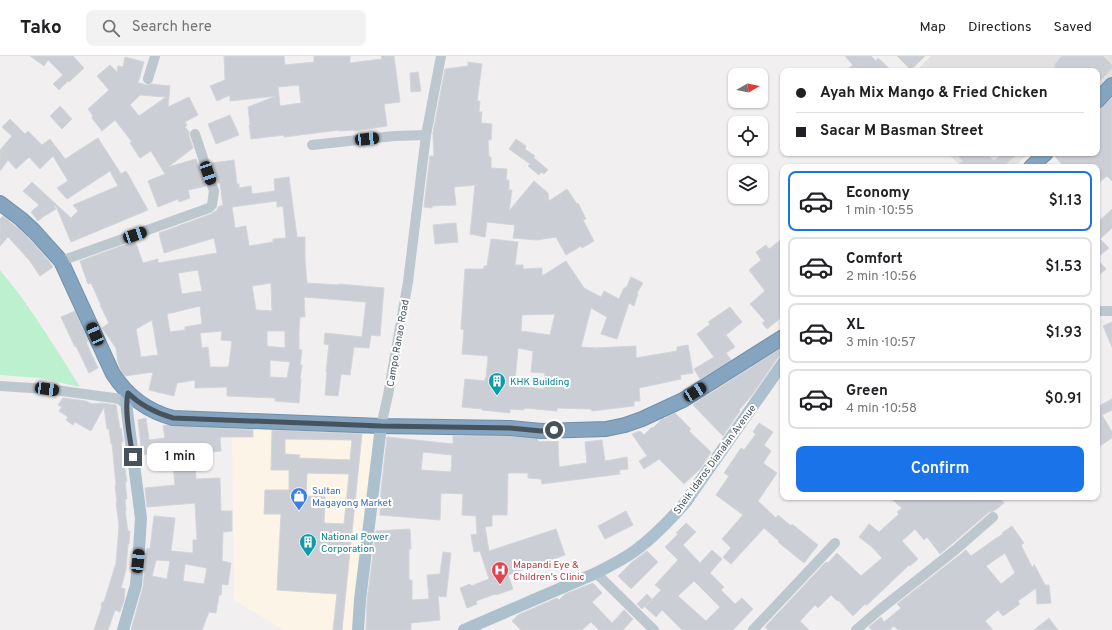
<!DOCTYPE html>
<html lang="en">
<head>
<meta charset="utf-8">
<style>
  body { margin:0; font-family:Overpass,sans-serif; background:#f2f2f2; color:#202124; height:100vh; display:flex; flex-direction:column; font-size:15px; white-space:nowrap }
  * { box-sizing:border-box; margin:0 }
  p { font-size:13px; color:#757577 }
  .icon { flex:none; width:22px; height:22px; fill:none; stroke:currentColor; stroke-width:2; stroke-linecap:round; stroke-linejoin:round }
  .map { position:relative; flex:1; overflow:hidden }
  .sheet { position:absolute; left:780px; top:108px; width:320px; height:336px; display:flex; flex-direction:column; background:#fff; border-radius:8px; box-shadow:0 1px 3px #0004 }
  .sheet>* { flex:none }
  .banner { position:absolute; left:780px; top:12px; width:320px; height:88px; border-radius:8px; box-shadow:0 1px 3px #0004; display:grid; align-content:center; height:88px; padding:0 16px; background:#fff }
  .needle { width:26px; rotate:81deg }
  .controls { position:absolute; left:728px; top:12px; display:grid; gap:8px }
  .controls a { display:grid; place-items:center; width:40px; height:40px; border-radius:8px; background:#fff; box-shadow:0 1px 3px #0004; font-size:20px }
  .end { position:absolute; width:18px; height:18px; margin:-9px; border:5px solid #46535d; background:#fff; box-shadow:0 0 0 2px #fff }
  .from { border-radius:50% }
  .bubble { position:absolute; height:28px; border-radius:8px; background:#fff; box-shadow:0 1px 3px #0004; font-size:13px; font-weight:600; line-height:28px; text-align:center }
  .car { position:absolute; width:12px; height:24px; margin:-12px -6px; border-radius:5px; box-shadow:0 0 3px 1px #0007; background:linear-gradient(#222 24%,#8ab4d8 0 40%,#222 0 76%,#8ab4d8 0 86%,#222 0) }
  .banner b { display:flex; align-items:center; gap:14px; height:38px; font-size:15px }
  .banner b+b { border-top:1px solid #e0e0e0 }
  .banner i { width:10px; height:10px; background:#202124 }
  ul { padding:7px 0 0; list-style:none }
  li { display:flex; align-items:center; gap:12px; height:60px; margin:0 8px 6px; padding:0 8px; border:2px solid #e0e0e0; border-radius:8px }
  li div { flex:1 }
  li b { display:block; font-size:15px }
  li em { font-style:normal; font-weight:600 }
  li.active { border-color:#1a73e8 }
  li>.icon { width:36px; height:36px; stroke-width:1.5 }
  .primary-button { display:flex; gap:8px; margin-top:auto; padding:8px 16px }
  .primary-button a { flex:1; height:46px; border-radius:8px; background:#1a73e8; color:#fff; font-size:16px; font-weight:600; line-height:46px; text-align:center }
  header { display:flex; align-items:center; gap:24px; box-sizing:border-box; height:56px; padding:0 20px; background:#fff; border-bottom:1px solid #e0e0e0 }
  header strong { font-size:19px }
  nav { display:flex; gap:22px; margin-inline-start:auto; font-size:14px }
  .search { width:280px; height:36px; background:#f2f2f2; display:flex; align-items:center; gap:10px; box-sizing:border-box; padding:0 14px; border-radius:8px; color:#757577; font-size:15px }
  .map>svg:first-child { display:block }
</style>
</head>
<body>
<header>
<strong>Tako</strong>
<div class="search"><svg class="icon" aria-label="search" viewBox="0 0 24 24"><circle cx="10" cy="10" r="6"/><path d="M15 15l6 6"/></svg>Search here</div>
<nav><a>Map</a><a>Directions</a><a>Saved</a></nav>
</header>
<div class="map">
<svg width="1112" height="574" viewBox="0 0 1112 574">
  <rect width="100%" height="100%" fill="#f1efef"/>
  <!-- commercial -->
  <path fill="#fcf5e7" d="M232,372L376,378L355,532L354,574H284L234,544Z"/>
  <!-- education -->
  <path fill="#e2e0e1" d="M931,0H1112V20L1097,34V15H916Z
    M947,97H1029L1014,111H962Z"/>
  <!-- green -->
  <path fill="#bcf0ce" d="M0,214C30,250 55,291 80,331L40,322L0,319Z"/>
  <!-- building -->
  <path fill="#cbced4" stroke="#d2d5da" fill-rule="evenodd" d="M30,0H73L84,12L69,26L68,25L59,34L53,28L63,19L48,4L44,10Z
    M224,0H284L285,9L314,6V0H350V7L382,3L381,0H394L400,46L384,48L387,70L354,75V74L339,75V74L284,81V79L251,83L249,69H250L248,51L276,40L230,45V39L217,45L210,30L225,24ZM299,29L301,47L280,50L278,31Z
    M845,0H871L876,5L878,2L892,15H845L853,9Z
    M897,0H925L911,14Z
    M1062,0H1103L1112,9V12L1101,24L1097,20V15H1055V8Z
    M125,1L144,6L138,27L143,28L146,29L151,28L170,30L168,51L189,41L198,59L185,66L187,69L185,71L189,76V80L193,92L168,111L196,103L206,130L188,134L190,142L179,146L178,143L158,151L148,125L165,118L151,95L140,102L130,87L132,86L115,64L102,75L92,62L93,60L88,53L109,34L97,20L110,9L117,16L118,10L123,11ZM140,39L166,41L139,60L130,49Z
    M468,6L482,8L477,45H480L479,56H482L481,67L492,68L491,84H488L489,101H491V112L507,113L506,124H509V134H512L509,155L534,125L548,137L549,145L567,133L577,148L578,147L586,163L583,164L594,185L582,192L581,190L566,199L556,181L537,184L513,182L515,169L487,166L485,181L470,178L475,129L454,131L456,149L432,150V152L424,151L430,100H434L433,77L445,13L468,10Z
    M418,16L421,35L411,36L410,17Z
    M1112,42V125L1107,120L1097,128V111H1064L1054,99V97H1097V56Z
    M60,50L72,63L62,73L50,60Z
    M230,59L239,79L216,88L208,68Z
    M10,63L25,78L28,75L42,89L50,83L65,103L98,82L121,118L126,115L148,154L71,186L56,150H54L56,153L43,161L38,165L31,156L39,149L23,135L32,126L71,162L78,155L73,149L118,130L110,115L67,143L57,132L68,125L53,100L40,113L29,101L16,113L8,104L0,115V94L12,80L2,71Z
    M516,83L526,90L525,93L535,100L533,101L548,114L544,118L541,116L539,119L528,110L530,108L509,93Z
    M955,97H986L994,105L1003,97H1018L1003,111H954L963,105Z
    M234,104L237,128H239V132L251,130L252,138L275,135L274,123L289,121L297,181H305V204L307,227L339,229V228L384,232L380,280L371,279L369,292L354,291L350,319L341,318L338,340L325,339L327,316H326L329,289L324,288L325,277L362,281L366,246L304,241L305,261H300L299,275V293L302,294L300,309H302L300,323H301L299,347L275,345V342L227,340V331L195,332V324L177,327L174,340L149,334L153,316L125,320L121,315L118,306L116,292L102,272L109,267L100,249H101L91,227L88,228L80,205L135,185L143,207L158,203V207L217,197L214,182L164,197L159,177L211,158L217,154L218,151L223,149L220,127H218L212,107ZM277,145V151L283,150L286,182L273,183V186L249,190L246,170L235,172L232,151ZM198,214L202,235L182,238L178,217ZM271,227L272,255L256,254L252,230ZM200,250L202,268L185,271V274L170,276L167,258ZM152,264L158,299L141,301L136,273ZM222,275L221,284L232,285L229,309L228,311H210L208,291L202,292L200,277ZM267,275H285V292L267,290ZM270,304L290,306L287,322L270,321Z
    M1112,153V172L1100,183L1109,192L1097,202V167Z
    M3,160L26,179L49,205L53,211L40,220L30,205L8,181L0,190V163Z
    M456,167L458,186L435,188L433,169Z
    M783,182V260L767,273L762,267L765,265L750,248L765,235L749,214L761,204L756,196L766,189L769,193Z
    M491,183L518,186L515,209H523V213L542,212V220L566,205L584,232L601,241L604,235L619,243L624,232H626L631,221L643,227L637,237L638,238L634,250L629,247L617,283L601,278L607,261L591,252L581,291L596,292L636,290V302L677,295V291L688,289L693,317L680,319L681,323L639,332L640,345H634V350L592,355L591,353L557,352V355L524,352V354L510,353V357L482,354V353L462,351L465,323L485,325V322H486L488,300L462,298L464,274L461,273L465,213H484V210H487ZM555,258L550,279L521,275L522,259ZM518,292L533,295L531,316L545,317L544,333L526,331V326L515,325Z
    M1097,203L1106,213L1097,221Z
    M730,251L742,266L726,279L735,291L726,297L731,304L700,323L694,313L714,301L697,278L710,268L708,266Z
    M75,255L88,285L86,286L98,312L89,317L76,290L75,291L61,261Z
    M1112,266V291L1103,270Z
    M783,291V296L777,303L752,339L739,354L740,355L723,380L693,349L700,344Z
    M63,342L86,345L92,348L102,347L116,349L120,373L121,372L123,386H121L127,426H125L127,443H125L126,455H125L128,475H130L129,488H128L126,513L121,532L125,533L124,545L120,556L115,554L108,574H94L102,550H101L102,546H104L116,507L119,470L116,446H117L115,429H116L112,387L111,388L109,373H107L104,351L91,375L75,366L73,369L66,364L68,361L59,355L62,351L58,349Z
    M1112,343V354L1102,359L1112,376V382L1097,392V351Z
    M675,357L691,373L689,375L711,396L701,412L684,428L659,403L644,413L639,405L647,400L632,378L640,375L644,379L652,371L653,372L662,363L664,362L665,363L667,361Z
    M146,362L149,384L165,382L163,370L167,369L173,370L253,374V381H220L221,395L194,398L196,423L220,422L221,455H232V475L223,476L222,505L231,507L228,529L222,528L221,539H219L216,557L209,556L202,574H131L143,531L147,492L150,493L154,460L175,462L171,495L193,497V484H197L195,447L147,451L145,432L175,429L172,397L167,398V396L142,399L138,364ZM156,504L170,505L167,523L152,520ZM185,508L207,512L204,528L183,525Z
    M759,367L773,376L764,389L771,395L763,407L777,417L758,445L776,462L778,459L791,470L792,468L818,489L804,507L778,486L779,485L764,472L731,508L723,501L731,492L722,483L743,459L716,439L729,420L724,417L741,392L744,394L756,378L753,376Z
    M272,374L362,378L342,574H333L337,538L277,534L281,458H264L265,434H289V414H271ZM285,383L352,384L350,404L299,402L300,399L285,398ZM307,417L349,418L344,468L324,467L325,441L306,440Z
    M453,380H510L538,383V386L558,385L559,411L587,407L585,386L602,384L605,405L627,401L628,413L619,414L620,418L542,428L541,423L528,422V417H508L507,459H492V470L485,471L489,495L556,473L565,499L508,519L513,533L496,539L495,538L476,545L477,548L467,552L460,532L470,528L471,530L489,523L480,495L474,496L471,479L477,478L476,460L462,459L463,438L445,437V438L441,437L440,464L380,459L381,435L387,381L453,388ZM423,396L452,399L451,416L421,414Z
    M889,441H999L1004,447L994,455L989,456L940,498L927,481L924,484L915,473L902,485L918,503L910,510L909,509L867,549L865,548L853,560L838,544L837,545L831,539L818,552L815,549L800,565L809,574H768L765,571L826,506L828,507L837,497L861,520L882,502L872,491L859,481L869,468L879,476L899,458L897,456L902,452Z
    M626,455L633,469L605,483L598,470Z
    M686,467L696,476L683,489L700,507L712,494L722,503L710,517L724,531L721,534L735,548L742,542L753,553L733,574H682L662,554L656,561L645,551L661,534L655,529L678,504L665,491L678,478L676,477ZM694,525L720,551L706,565L678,540Z
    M1012,470L1024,487L1021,489L1032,511L1034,510V508L1045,529H1049L1051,547L1037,548L1036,532L1018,545L1020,548L1003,560L998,554L985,565L993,574H898L894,570L890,573L891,574H872L869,571L881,561L884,566L901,552L897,548L966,494L971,500L995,483L1003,478L1002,477ZM1005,497L1015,517L1001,528L986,510Z
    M410,473L411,493H409V524H412V544L429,543L427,519L440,518L443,496L451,497L446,541L438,540L440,564L411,567V574H366L367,545L376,475Z
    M647,495L658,506L631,533L618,520L632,506Z
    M593,527L602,537L592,546L612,567L624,554L633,563L623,574H599L591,566L582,574H521L512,565L518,559L557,542L559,544L565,538Z
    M647,538L652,543L642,553L637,548Z
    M1049,562L1058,574H1034Z"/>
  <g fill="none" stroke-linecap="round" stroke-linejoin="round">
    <!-- highway casing -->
    <g stroke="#708fab" stroke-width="16">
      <path id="highway" d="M1097,45L1112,29
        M1031,111L1046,97
        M0,147L21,163L34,175L61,205L113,318C128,341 147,355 173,362L381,370L510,372L541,375L606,373L625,369L642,363L683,344L783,281"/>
    </g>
    <!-- minor -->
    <path stroke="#bcc7ce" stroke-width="10" d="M148,23L155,0
      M312,89L394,80L426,79
      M61,205L209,152L212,149L214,135L195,78
      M1097,255H1112
      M0,330L47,333L114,342L119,343L126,348
      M381,370L388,339L408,226L426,79L441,0
      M596,517L654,574
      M753,574L835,487
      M856,574L878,555L954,495L993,461"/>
    <!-- major -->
    <path stroke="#adc0ce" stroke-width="12" d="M123,574L136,529L139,494L141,462L127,355L126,342L127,337
      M358,574L360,544L381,370
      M464,574L596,517C610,510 624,503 636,494C655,480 670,464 685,447L783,307"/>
    <!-- highway -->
    <use href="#highway" stroke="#85a4bf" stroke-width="14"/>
  </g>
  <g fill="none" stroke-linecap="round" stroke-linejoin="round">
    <!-- route -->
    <path stroke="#46535d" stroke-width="5" d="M133,401C130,384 124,353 128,337C141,350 156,357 173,362L381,370L510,372L541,375L554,374"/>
  </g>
  <!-- icons -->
  <defs>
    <g id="building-pin" transform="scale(0.9)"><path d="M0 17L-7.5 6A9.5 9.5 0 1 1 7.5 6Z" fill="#0f9aa8" stroke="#fff"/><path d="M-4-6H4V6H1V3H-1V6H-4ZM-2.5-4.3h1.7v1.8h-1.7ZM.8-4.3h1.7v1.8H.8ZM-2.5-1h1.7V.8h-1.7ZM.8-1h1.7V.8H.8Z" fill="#fff"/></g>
    <g id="shop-pin" transform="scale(0.9)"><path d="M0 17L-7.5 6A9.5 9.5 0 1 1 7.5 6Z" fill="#3f7fe0" stroke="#fff"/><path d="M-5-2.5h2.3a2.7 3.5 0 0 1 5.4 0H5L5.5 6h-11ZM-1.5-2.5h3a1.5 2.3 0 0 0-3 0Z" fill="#fff"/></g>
    <g id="hospital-pin" transform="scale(0.9)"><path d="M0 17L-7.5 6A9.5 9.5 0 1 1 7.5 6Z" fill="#e0444e" stroke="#fff"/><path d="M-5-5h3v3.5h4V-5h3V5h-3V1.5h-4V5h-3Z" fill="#fff"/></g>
  </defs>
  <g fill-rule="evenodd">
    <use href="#building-pin" x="497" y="325"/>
    <use href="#shop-pin" x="299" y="440"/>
    <use href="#building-pin" x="308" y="486"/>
    <use href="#hospital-pin" x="500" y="514"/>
  </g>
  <g text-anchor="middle" stroke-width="4" stroke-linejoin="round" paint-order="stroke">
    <!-- street labels -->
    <g font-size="10" fill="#46535d" stroke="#fff">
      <text transform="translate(397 287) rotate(-80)" y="4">Campo Ranao Road</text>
      <text transform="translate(714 403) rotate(-54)" y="4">Sheik Idaros Dianalan Avenue</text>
    </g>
    <!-- culture labels -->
    <g font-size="10" fill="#0d838f" stroke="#fff" text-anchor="start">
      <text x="510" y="329">KHK Building</text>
      <text x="321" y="484">National Power<tspan x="321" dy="12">Corporation</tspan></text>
    </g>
    <!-- shop labels -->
    <g font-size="10" fill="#366cbe" stroke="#fff" text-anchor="start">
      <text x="312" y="438">Sultan<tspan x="312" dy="12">Magayong Market</tspan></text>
    </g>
    <!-- health labels -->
    <g font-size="10" fill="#be3a42" stroke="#fff" text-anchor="start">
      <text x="513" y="512">Mapandi Eye &amp;<tspan x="513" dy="12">Children's Clinic</tspan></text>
    </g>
  </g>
</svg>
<div class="controls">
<a><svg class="needle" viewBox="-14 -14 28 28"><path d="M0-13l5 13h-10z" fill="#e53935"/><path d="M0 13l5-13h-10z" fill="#757577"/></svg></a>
<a><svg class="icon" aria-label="locate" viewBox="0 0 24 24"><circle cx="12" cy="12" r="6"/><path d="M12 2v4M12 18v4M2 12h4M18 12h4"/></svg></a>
<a><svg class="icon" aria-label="layers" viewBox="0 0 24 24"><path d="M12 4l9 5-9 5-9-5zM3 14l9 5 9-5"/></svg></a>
</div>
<i class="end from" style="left:554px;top:374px"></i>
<i class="end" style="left:133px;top:401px"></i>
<div class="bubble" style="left:147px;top:387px;width:66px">1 min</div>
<i class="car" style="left:367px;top:83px;rotate:84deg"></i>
<i class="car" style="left:208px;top:117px;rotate:161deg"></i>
<i class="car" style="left:135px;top:179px;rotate:71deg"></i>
<i class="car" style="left:95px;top:278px;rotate:336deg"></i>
<i class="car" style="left:47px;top:333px;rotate:98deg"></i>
<i class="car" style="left:695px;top:336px;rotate:58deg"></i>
<i class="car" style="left:138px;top:505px;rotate:6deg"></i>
<div class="banner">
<b><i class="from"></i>Ayah Mix Mango &amp; Fried Chicken</b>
<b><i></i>Sacar M Basman Street</b>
</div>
<section class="sheet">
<ul>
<li class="active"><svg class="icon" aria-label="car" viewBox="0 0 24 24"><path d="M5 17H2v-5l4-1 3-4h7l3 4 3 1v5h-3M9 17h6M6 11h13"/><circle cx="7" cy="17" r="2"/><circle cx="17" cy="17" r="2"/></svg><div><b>Economy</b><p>1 min · 10:55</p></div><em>$1.13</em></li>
<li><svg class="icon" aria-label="car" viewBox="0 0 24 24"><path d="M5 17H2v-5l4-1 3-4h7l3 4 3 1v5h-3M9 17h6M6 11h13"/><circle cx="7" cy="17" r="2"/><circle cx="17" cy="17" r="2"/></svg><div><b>Comfort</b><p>2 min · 10:56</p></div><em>$1.53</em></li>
<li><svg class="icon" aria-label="car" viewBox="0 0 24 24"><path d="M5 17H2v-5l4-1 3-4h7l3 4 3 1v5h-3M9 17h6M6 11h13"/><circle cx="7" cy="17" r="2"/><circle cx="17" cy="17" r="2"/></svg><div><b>XL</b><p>3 min · 10:57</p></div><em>$1.93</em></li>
<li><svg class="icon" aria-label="car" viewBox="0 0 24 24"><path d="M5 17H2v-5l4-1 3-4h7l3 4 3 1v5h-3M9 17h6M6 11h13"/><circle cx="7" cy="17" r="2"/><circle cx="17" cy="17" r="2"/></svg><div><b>Green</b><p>4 min · 10:58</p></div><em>$0.91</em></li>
</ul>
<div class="primary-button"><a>Confirm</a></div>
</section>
</div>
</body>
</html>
